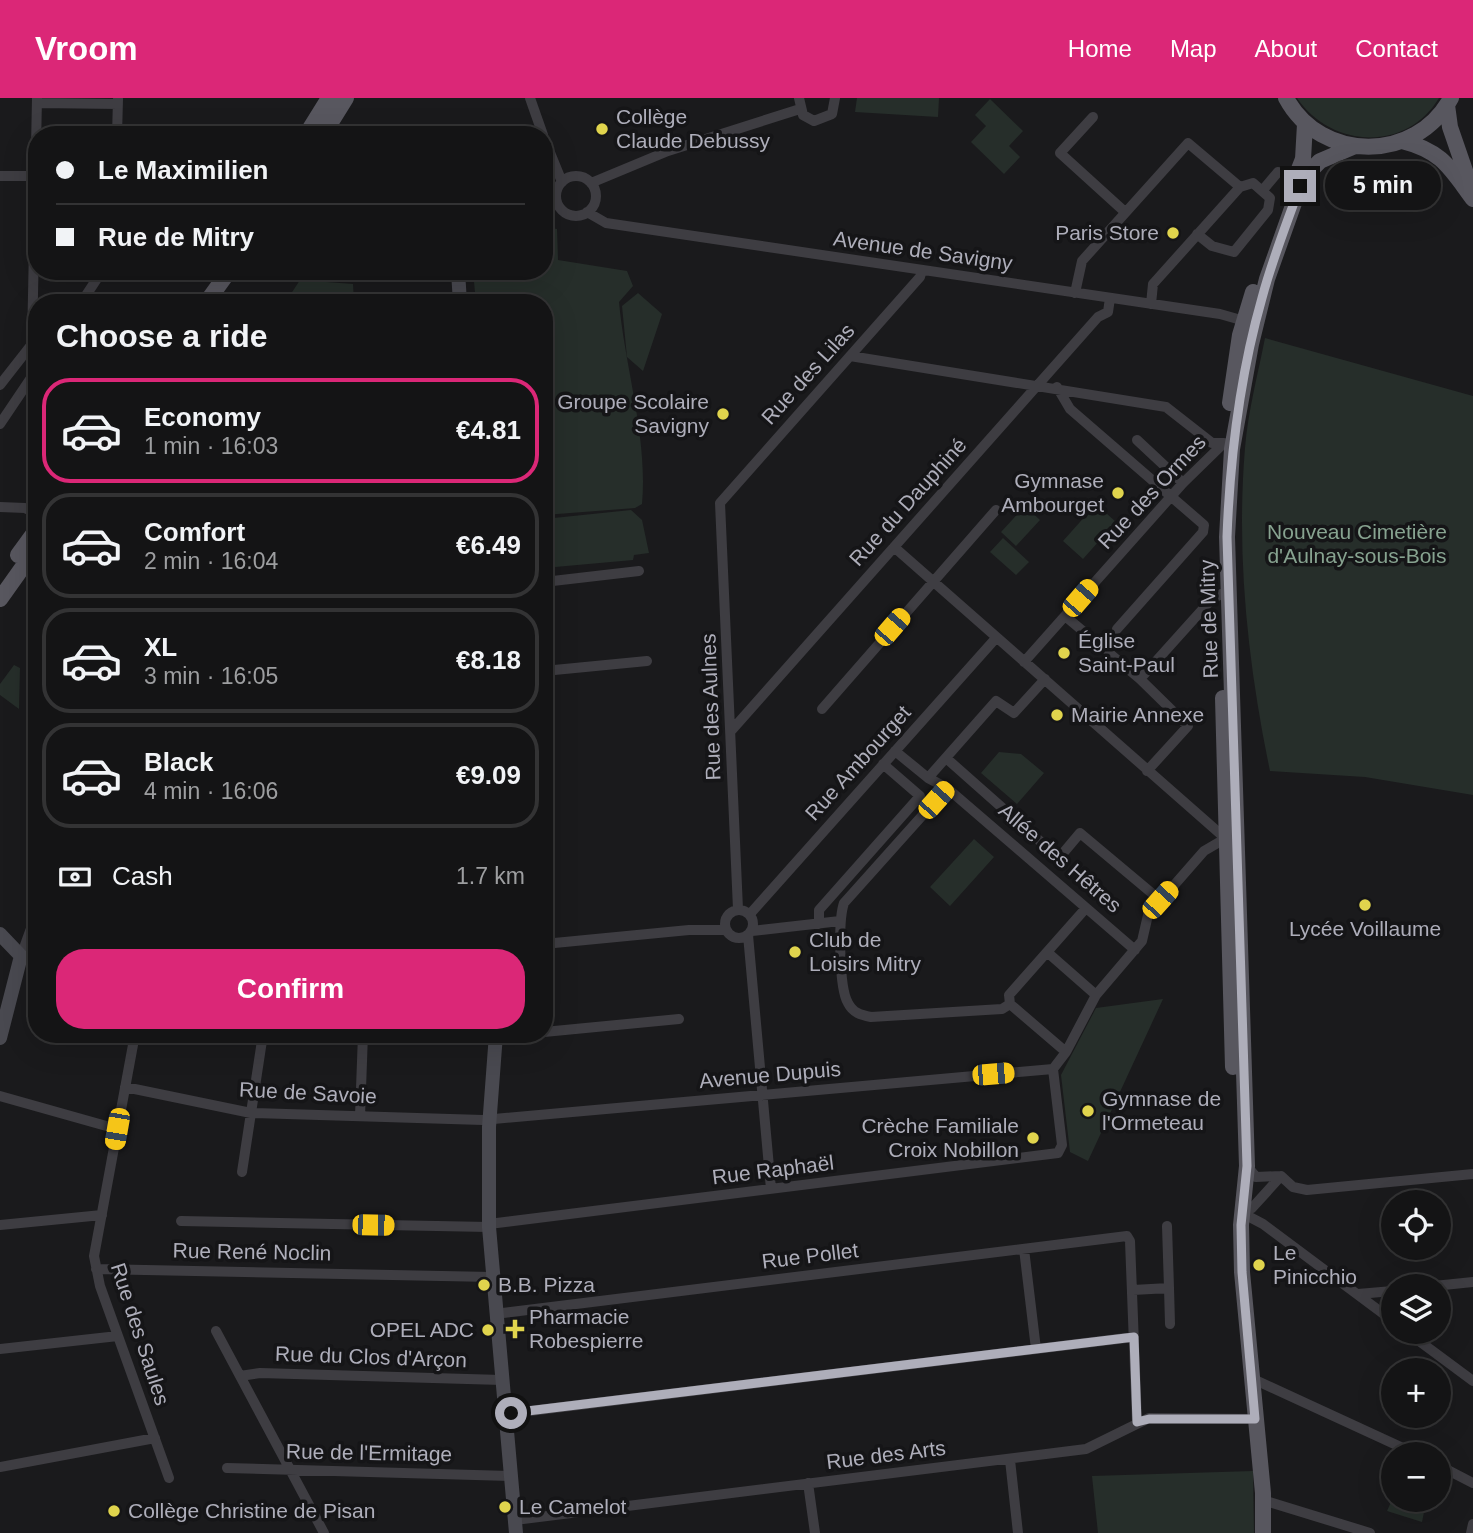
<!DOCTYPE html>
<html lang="en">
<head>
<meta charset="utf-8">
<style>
  body { margin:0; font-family:Helvetica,sans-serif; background:#212122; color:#f1f3f6; height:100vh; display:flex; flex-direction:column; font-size:26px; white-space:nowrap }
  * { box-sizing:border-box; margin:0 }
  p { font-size:23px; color:#9d9ea0 }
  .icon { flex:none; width:38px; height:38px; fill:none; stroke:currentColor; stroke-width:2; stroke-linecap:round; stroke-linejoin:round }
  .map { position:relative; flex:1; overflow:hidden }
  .details { position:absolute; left:28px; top:196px; width:525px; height:749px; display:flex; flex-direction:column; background:#141415; border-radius:28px; box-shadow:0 7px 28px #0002,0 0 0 2px #333334 }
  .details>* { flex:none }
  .banner { position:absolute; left:28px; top:28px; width:525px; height:154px; border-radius:28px; box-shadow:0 7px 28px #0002,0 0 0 2px #333334; display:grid; align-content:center; height:154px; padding:0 28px; background:#141415 }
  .tools { position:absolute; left:1381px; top:1092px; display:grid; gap:14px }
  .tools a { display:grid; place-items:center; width:70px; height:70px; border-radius:50%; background:#141415; box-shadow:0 7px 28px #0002,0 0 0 2px #333334; font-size:35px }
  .end { position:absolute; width:32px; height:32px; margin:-16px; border:9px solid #aeaeba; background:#111; box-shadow:0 0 0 4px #111 }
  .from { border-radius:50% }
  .bubble { position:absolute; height:49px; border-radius:24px; background:#141415; box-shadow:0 7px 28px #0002,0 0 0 2px #333334; font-size:23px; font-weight:700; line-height:49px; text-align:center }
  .car { position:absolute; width:21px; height:42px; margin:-21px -10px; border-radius:9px; box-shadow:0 0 5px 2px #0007; background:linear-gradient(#f5c518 24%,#345 0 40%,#f5c518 0 76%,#345 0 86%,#f5c518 0) }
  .banner b { display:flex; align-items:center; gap:24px; height:66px; font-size:26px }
  .banner b+b { border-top:2px solid #333334 }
  .banner i { width:18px; height:18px; background:#f1f3f6 }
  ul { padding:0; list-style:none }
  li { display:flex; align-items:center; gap:21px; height:105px; margin:0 14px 10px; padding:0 14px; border:4px solid #333334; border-radius:28px }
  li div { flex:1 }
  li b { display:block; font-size:26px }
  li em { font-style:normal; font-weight:700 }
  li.selected { border-color:#db2777 }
  li>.icon { width:63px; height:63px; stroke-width:1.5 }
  h2 { padding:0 28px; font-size:32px; line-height:84px }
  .pay { display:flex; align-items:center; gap:18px; height:77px; padding:0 28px; font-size:26px }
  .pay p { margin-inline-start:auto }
  .action { display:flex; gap:14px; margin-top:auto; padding:14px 28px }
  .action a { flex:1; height:80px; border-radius:28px; background:#db2777; color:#fff; font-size:28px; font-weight:700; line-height:80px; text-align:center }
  header { display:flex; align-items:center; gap:42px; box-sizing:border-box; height:98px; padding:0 35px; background:#db2777; color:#fff }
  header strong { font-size:33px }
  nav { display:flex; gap:38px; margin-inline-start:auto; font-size:24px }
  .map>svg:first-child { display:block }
</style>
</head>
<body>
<header>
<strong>Vroom</strong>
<nav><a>Home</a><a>Map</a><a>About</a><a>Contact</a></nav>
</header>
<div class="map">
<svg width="1473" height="1435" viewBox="0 0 1473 1435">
  <rect width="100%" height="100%" fill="#1a1a1c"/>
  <!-- green -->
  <path fill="#262e2a" d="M857,0H939L938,19L855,14Z
    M1297,0H1439C1406,55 1331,50 1297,0Z
    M990,1L1023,33L1009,48L1020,59L1004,76L971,44L986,28L975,17Z
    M544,129L557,131L558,162L627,173L633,188L619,204C625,270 648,340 642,406L635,410L544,417V205H476L473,173H544Z
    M300,182L353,186L354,205H285Z
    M638,195L662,216L643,273L627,259L622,208Z
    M1265,240L1473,298V697L1365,679L1270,673C1248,567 1236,458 1245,350C1248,313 1258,276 1265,240Z
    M1096,406L1116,424L1083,461L1063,443Z
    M1025,408L1040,422L1016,448L1001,434Z
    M631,412L642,422L649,455L634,457L633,462L544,470V421Z
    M1003,440L1029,464L1016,477L990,454Z
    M14,567L20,570L19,611L0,597V586Z
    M999,654L1021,656L1044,675L1017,706L981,675Z
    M974,741L994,759L950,808L930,789Z
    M1163,901L1088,1063L1070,1054L1061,977L1096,910Z
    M1253,1373L1254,1435H1098L1092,1378Z
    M1391,1404L1424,1414L1422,1424L1387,1413Z"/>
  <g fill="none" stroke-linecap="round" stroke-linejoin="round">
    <!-- street -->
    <path stroke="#3e3d42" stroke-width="10" d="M530,0L543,37
      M799,0L803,17L814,23L832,16L835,0
      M37,5L118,6
      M1093,19L1060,55L1125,114
      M117,37L118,1
      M544,40L562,84
      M0,78H35
      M556 98a20 20 0 1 1 40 0a20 20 0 1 1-40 0Z
      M591,85L668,53L800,11
      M1262,93L1278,74
      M587,114L606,125L1220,216L1248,224
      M1197,136L1212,148L1234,154L1268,112L1270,100L1253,85L1240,89
      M1075,195L1082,163L1188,45L1240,89L1153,186L1151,206
      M81,205L102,173
      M37,249L32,246L37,0
      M850,258L1166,309L1212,345H1224
      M0,287L32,246
      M1057,289L1070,311L1204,427L1203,434L1117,531
      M0,326L37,271
      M1137,342L1183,385
      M0,409L25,410L37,416
      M894,449L1225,740
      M544,484L639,473
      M1065,518L1140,581L1188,628L1147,673
      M1024,564L1183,385L1224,345
      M544,573L647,563
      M1140,581L1211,502L1221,496
      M822,611L996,412
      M731,633L1098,219L1108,214L1110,200
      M895,653L928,680L947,690
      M946,660L1059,760L1080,735L1160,802
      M928,680L996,603L1014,615L1045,581
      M738,811L720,405L920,179L922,172
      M725 826a14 14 0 1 1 28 0a14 14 0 1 1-28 0Z
      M750,816L996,540
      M819,826V812L920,698L883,666
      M752,833L840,823
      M748,837L771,1091
      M544,846L689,832H726
      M1047,854L1096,897
      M21,858L37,814
      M1010,906L1002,911L871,919C861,917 853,915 848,905C839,890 838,822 844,805L947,690L1135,852
      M1010,906L1009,897L1086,810
      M1010,906L1066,954
      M544,934L679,921
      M135,936L94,1158L100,1188L169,1380
      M496,939L526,936
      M1053,971L1066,954L1096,897L1142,843L1148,817L1204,753L1228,739
      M125,989L251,1015L483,1022L1053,971
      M0,998L117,1031
      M360,1018L363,936
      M1247,1068L1256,1079L1281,1078L1293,1089L1307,1092L1473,1076
      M242,1074L263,936
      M1242,1115L1263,1126L1393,1223
      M1242,1115L1252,1110L1281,1078
      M181,1123L489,1129
      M489,1126L1058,1055L1062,1047L1053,971
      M0,1127L102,1117
      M1167,1128L1169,1190
      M1024,1151L1036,1251
      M96,1171L492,1179
      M1434,1188L1473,1184
      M1133,1192L1169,1190L1170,1226
      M1358,1196L1393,1193
      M495,1216L1127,1138L1130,1143L1137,1324
      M216,1233L324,1435
      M1407,1234L1473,1283
      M0,1251L118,1238
      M240,1278L260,1275L502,1282
      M1251,1280L1416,1356
      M505,1316L1134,1239
      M1010,1362L1018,1435
      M1438,1367L1473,1385
      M0,1369L155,1340
      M227,1370L511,1378
      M808,1385L815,1435
      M1263,1402L1370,1435
      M515,1422L1086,1351L1149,1320L1255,1321
      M1471,1435L1473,1426"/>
    <!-- secondary -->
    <path stroke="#494950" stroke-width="14" d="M458,173L460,205
      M0,836L21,858L0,940
      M496,936L489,1029V1129L516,1435"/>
    <!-- primary -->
    <path stroke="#58575f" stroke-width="16" d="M1286,0C1321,65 1416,65 1451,0
      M1447,7L1450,29L1471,90
      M306,37L329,0
      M323,37L346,0
      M1402,43C1442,53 1450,70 1473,101
      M1294,84L1303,61L1305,26
      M206,205L229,173
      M1230,305L1240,237L1253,194
      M18,457L37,431
      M0,501L37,449
      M1223,600L1233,969
      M1263,1435V1395L1242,1174L1241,1127L1247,1068L1227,439L1232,351L1251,246L1267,181L1300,88L1307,76L1320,63L1353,49"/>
  </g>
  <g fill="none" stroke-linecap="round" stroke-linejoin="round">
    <!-- route -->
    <path stroke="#aeaeba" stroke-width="9" d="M511,1315L1134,1239L1137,1324L1149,1321H1255L1242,1174L1241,1127L1247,1068L1227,439C1230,359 1240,277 1262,200C1272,162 1287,125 1300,88"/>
  </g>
  <!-- markers -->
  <g fill="#e0d44d" stroke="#151517" stroke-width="2.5">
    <circle cx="602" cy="31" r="7"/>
    <circle cx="1173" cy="135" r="7"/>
    <circle cx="723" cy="316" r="7"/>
    <circle cx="1118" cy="395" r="7"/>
    <circle cx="1064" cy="555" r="7"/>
    <circle cx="1057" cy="617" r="7"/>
    <circle cx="1365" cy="807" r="7"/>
    <circle cx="795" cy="854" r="7"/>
    <circle cx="1088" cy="1013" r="7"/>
    <circle cx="1033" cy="1040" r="7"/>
    <circle cx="1259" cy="1167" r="7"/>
    <circle cx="484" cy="1187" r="7"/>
    <path d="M511.5 1220.5h7v7h7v7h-7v7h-7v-7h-7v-7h7z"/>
    <circle cx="488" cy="1232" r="7"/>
    <circle cx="505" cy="1409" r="7"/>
    <circle cx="114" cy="1413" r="7"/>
  </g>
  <g text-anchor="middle" stroke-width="7" stroke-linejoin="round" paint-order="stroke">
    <!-- poi labels -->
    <g font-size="21" fill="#aeaeba" stroke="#151517" text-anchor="start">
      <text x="616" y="26">Collège<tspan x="616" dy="24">Claude Debussy</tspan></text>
      <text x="1159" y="142" text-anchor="end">Paris Store</text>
      <text x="709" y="311" text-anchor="end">Groupe Scolaire<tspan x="709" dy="24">Savigny</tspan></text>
      <text x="1104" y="390" text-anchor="end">Gymnase<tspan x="1104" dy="24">Ambourget</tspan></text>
      <text x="1078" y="550">Église<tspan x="1078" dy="24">Saint-Paul</tspan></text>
      <text x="1071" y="624">Mairie Annexe</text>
      <text x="1365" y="838" text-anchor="middle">Lycée Voillaume</text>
      <text x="809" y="849">Club de<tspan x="809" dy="24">Loisirs Mitry</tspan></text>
      <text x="1102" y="1008">Gymnase de<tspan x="1102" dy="24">l'Ormeteau</tspan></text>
      <text x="1019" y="1035" text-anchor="end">Crèche Familiale<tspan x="1019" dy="24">Croix Nobillon</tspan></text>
      <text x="1273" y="1162">Le<tspan x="1273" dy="24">Pinicchio</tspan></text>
      <text x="498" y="1194">B.B. Pizza</text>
      <text x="529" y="1226">Pharmacie<tspan x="529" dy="24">Robespierre</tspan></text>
      <text x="474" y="1239" text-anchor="end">OPEL ADC</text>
      <text x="519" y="1416">Le Camelot</text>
      <text x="128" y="1420">Collège Christine de Pisan</text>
    </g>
    <!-- street labels -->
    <g font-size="21" fill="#aeaeba" stroke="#151517">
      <text transform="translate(923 153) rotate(8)" y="7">Avenue de Savigny</text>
      <text transform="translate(808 276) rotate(-48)" y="7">Rue des Lilas</text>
      <text transform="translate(1152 394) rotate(-47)" y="7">Rue des Ormes</text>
      <text transform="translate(908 404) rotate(-48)" y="7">Rue du Dauphiné</text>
      <text transform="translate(1209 521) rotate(-92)" y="7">Rue de Mitry</text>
      <text transform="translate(711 609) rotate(-92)" y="7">Rue des Aulnes</text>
      <text transform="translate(858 665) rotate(-48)" y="7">Rue Ambourget</text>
      <text transform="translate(1060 760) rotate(41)" y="7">Allée des Hêtres</text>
      <text transform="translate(770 977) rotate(-5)" y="7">Avenue Dupuis</text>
      <text transform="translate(308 995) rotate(3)" y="7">Rue de Savoie</text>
      <text transform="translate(773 1072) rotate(-7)" y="7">Rue Raphaël</text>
      <text transform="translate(252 1154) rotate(1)" y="7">Rue René Noclin</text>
      <text transform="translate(810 1158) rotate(-7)" y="7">Rue Pollet</text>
      <text transform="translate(140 1236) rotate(72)" y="7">Rue des Saules</text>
      <text transform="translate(371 1259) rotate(2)" y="7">Rue du Clos d'Arçon</text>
      <text transform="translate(369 1355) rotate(1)" y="7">Rue de l'Ermitage</text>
      <text transform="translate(886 1357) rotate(-7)" y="7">Rue des Arts</text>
    </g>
    <!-- park labels -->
    <g font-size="21" fill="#87a390" stroke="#151517">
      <text x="1357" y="441">Nouveau Cimetière<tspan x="1357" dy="24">d'Aulnay-sous-Bois</tspan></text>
    </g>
  </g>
</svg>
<div class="tools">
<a><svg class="icon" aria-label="locate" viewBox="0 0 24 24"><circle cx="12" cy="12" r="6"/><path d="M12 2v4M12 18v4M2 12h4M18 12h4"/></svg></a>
<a><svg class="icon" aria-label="layers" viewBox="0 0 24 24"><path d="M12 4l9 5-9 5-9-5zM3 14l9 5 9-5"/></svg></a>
<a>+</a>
<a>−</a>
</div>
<i class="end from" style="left:511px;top:1315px"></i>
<i class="end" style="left:1300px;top:88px"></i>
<div class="bubble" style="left:1325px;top:63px;width:116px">5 min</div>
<i class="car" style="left:1080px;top:500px;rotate:41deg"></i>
<i class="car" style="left:892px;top:529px;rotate:41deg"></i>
<i class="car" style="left:936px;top:702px;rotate:42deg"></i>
<i class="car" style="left:1160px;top:802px;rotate:42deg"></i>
<i class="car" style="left:993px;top:976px;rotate:85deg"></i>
<i class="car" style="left:117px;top:1031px;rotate:190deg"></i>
<i class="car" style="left:373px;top:1127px;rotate:91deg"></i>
<div class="banner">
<b><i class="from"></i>Le Maximilien</b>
<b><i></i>Rue de Mitry</b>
</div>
<section class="details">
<h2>Choose a ride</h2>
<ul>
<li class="selected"><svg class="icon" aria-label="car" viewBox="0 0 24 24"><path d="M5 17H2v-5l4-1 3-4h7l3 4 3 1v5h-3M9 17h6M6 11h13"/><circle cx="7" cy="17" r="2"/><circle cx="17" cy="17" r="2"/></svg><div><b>Economy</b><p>1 min · 16:03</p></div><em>€4.81</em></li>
<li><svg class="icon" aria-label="car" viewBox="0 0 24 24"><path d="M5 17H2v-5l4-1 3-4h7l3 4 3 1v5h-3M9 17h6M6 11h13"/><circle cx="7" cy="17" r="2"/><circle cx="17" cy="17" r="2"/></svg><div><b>Comfort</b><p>2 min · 16:04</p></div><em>€6.49</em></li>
<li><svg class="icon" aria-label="car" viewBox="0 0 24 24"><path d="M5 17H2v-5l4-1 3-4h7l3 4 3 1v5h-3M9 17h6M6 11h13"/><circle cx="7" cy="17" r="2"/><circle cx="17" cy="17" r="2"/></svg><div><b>XL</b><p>3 min · 16:05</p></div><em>€8.18</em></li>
<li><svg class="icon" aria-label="car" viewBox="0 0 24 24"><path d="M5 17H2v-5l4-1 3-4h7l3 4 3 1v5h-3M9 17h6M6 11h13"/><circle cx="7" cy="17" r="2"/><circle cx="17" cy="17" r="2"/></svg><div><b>Black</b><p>4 min · 16:06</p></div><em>€9.09</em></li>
</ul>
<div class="pay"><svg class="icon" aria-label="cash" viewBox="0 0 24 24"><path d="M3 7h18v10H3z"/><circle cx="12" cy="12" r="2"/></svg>Cash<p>1.7 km</p></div>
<div class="action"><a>Confirm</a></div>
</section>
</div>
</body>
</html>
